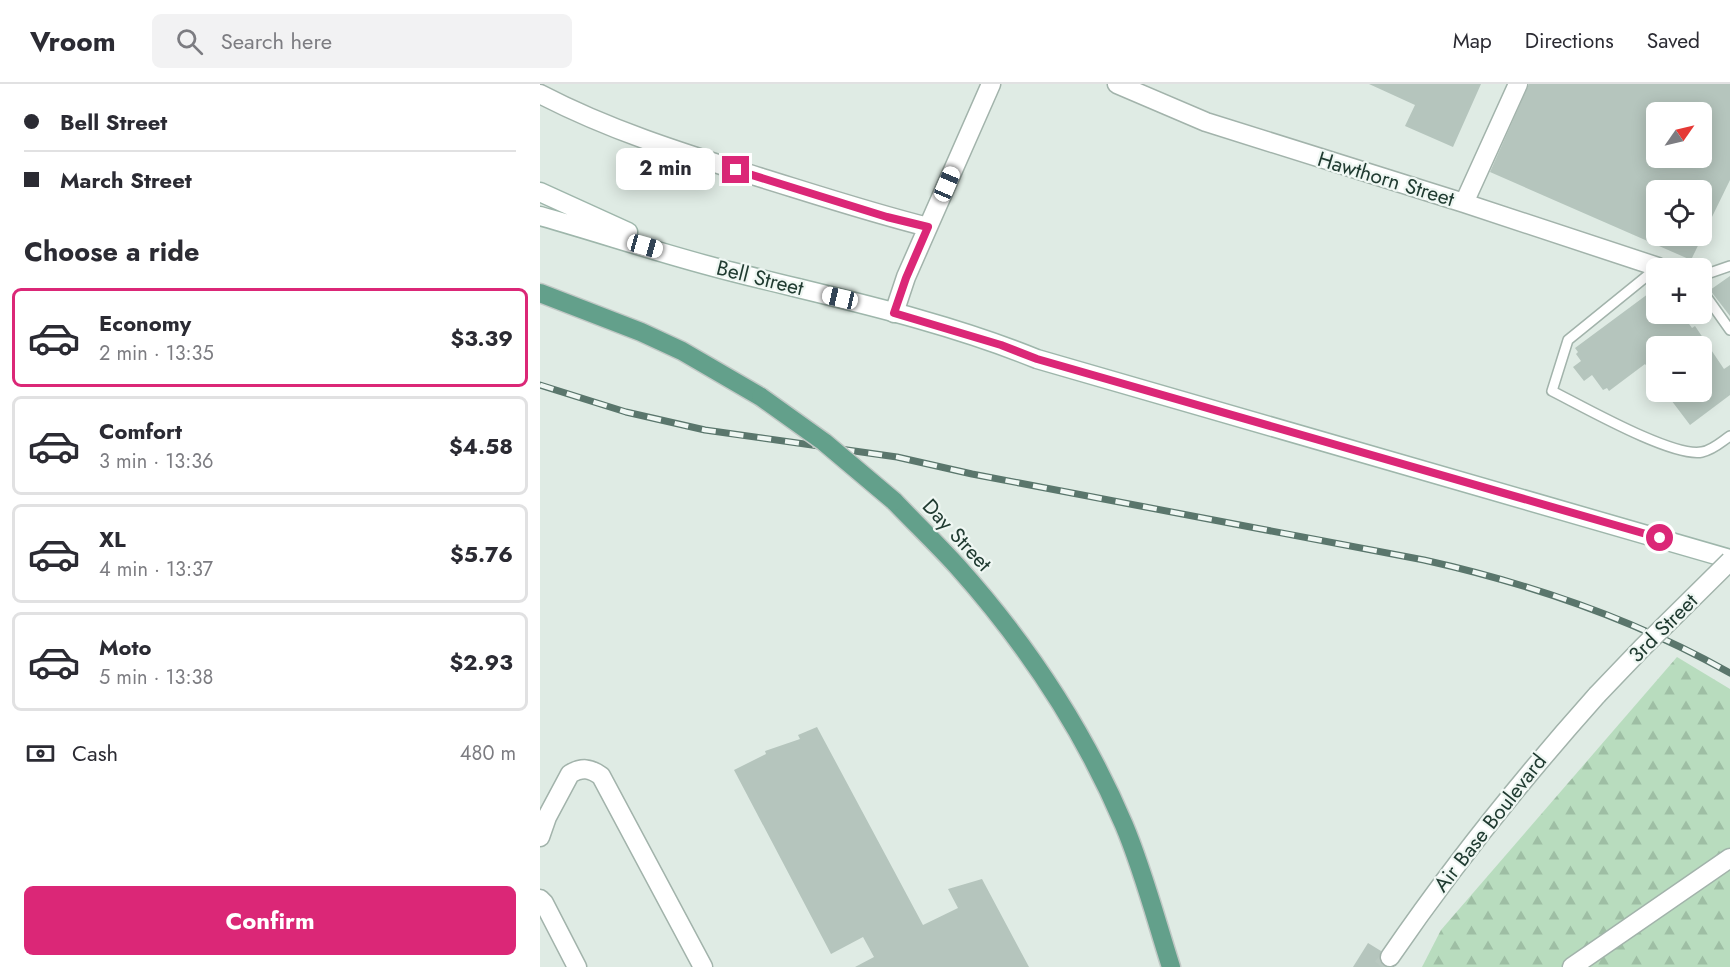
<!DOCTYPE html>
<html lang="en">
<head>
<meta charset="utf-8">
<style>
  body { margin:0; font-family:Jost,sans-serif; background:#f2f2f3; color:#2b2b33; height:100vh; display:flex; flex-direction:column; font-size:22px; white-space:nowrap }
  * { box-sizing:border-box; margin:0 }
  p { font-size:20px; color:#7c7c81 }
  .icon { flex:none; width:33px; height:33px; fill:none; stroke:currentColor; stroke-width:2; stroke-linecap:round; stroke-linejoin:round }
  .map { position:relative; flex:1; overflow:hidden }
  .details { display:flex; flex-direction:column; background:#fff; width:540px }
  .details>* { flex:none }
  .hud { display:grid; align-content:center; height:132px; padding:0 24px; background:#fff }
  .needle { width:39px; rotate:56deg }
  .buttons { position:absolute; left:1106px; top:18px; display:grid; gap:12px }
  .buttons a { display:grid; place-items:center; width:66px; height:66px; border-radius:9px; background:#fff; box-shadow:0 3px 15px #0003; font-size:30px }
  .end { position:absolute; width:27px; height:27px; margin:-14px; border:8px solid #db2777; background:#fff; box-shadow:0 0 0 3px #fff }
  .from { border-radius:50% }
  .bubble { position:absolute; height:42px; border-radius:9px; background:#fff; box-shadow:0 3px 15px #0003; font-size:20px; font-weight:700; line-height:42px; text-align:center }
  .car { position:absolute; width:18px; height:36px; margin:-18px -9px; border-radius:8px; box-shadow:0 0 4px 2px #0007; background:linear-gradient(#fff 24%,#345 0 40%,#fff 0 76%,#345 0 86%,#fff 0) }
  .hud b { display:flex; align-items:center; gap:21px; height:57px; font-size:22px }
  .hud b+b { border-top:2px solid #e1e1e2 }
  .hud i { width:15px; height:15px; background:#2b2b33 }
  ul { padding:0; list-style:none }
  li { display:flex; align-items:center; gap:18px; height:99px; margin:0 12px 9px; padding:0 12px; border:3px solid #e1e1e2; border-radius:9px }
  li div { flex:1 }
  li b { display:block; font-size:22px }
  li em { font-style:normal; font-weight:700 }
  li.active { border-color:#db2777 }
  li>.icon { width:54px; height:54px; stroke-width:1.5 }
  h2 { padding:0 24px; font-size:27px; line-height:72px }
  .pay { display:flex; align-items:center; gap:15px; height:66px; padding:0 24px; font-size:22px }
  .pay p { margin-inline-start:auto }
  .cta { display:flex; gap:12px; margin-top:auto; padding:12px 24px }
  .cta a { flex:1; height:69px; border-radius:9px; background:#db2777; color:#fff; font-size:24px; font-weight:700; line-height:69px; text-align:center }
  header { display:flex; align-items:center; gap:36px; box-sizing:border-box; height:84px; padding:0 30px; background:#fff; border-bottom:2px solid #e1e1e2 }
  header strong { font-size:28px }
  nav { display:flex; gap:33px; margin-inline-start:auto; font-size:21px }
  .search { width:420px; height:54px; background:#f2f2f3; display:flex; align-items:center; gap:15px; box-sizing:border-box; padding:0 21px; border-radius:9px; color:#7c7c81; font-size:22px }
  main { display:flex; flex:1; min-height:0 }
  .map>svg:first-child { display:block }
</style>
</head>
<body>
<header>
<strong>Vroom</strong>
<div class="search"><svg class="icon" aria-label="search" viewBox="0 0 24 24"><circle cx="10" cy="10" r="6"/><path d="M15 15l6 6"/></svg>Search here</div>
<nav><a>Map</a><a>Directions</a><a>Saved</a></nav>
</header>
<main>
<section class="details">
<div class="hud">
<b><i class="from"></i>Bell Street</b>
<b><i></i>March Street</b>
</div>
<h2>Choose a ride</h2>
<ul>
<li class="active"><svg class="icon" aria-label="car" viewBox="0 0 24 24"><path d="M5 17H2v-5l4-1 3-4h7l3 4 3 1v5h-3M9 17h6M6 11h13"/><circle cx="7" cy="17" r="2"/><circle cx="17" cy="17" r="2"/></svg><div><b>Economy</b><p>2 min · 13:35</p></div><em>$3.39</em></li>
<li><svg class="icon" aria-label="car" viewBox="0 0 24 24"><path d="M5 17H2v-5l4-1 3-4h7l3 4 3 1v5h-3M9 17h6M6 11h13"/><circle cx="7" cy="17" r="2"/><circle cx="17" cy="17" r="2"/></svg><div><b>Comfort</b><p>3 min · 13:36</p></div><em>$4.58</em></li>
<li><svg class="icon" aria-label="car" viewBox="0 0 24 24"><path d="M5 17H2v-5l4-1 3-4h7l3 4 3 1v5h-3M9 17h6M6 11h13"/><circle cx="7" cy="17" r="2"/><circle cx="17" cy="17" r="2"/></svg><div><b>XL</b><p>4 min · 13:37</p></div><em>$5.76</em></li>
<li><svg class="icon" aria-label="car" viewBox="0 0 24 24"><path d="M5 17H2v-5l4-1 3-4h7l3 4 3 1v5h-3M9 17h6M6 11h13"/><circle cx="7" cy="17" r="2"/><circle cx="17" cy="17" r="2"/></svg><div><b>Moto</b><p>5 min · 13:38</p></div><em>$2.93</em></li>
</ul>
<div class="pay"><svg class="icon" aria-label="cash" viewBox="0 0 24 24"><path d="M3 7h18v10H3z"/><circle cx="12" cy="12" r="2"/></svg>Cash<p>480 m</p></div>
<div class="cta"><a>Confirm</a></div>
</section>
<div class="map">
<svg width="1190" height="883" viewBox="0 0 1190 883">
  <defs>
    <pattern id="forest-firs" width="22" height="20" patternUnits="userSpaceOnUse" patternTransform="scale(1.5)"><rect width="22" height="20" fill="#b8dcbe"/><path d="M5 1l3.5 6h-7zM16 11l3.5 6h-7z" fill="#9ebea4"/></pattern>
  </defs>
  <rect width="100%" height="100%" fill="#dfebe4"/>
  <!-- forest -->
  <path fill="url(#forest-firs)" d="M1137,573L1190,605V883H882L901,846Z"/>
  <!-- building -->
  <path fill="#b5c5bd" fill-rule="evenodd" d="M829,0H941L913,63L865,42L875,21Z
    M989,0H1190V96L1151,176L950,88ZM1116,28H1161V74H1116ZM1116,106H1161V152H1116Z
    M1190,192V232L1170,206Z
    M1116,204V230H1142L1152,244L1155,242L1184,285L1190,281V311L1150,341L1125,308H1161V262H1116V295L1105,280L1069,307L1067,304L1063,306L1052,291L1044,297L1033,283L1041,277L1036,270L1038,268L1035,264Z
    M277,643L383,841L418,824L408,805L442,795L489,883H315L334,873L323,853L291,870L194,686L226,670L225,667L260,655L258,651Z
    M828,859L841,867L840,877L845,883H813Z"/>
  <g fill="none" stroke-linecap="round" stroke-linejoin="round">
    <!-- minor-tunnel -->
    <path stroke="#b9c8c0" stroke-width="18" stroke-dasharray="18 9" stroke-linecap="butt" d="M842,883L850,873"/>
    <!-- service casing -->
    <g stroke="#a2b3ab" stroke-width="12">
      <path id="service" d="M1118,183L1028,256L1012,307C1042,322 1133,374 1162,368C1173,366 1181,358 1190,352
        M1161,192L1190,182
        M1161,205L1190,246"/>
    </g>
    <!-- minor casing -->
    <g stroke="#a2b3ab" stroke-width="21">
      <path id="minor" d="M577,0L666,38L924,119L1118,183
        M0,10C71,47 146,70 222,94C277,111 332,129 388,143
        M924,119L978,0
        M354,229L366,193L451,0
        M0,753L7,733L30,690C42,683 50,684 61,692L163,883
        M0,815L4,819L37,883
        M850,873C913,781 983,694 1057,611
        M1032,883L1190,774"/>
    </g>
    <!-- secondary casing -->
    <g stroke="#9eb6ab" stroke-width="21">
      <path id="secondary" d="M0,108L88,148
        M0,132C64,150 128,172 193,188C295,214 399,235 497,275L1190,475"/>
    </g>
    <!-- primary casing -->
    <g stroke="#c1c8c5" stroke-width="21">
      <path id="primary" d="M0,209L101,248L142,267L221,313
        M354,417C375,439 397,460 417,482C485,558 544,647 584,741C603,786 616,836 631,883"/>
    </g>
    <!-- service -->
    <use href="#service" stroke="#fff" stroke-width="9"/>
    <!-- minor -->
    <use href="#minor" stroke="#fff" stroke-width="18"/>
    <!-- secondary -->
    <use href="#secondary" stroke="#fff" stroke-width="18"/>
    <!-- primary -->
    <use href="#primary" stroke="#63a08b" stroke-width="18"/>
    <!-- rail casing -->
    <g stroke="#5a766c" stroke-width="7">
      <path id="rail" d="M0,301L86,328L165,346L357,373L432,390L884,476C992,500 1094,535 1190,589"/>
    </g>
    <!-- rail -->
    <use href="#rail" stroke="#eff7f3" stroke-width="4.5" stroke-dasharray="14" stroke-linecap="butt"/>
    <!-- minor-bridge casing -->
    <g stroke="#a2b3ab" stroke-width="21" stroke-linecap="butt">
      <path id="minor-bridge" d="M1057,611L1102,564L1190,477"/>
    </g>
    <!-- primary-bridge casing -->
    <g stroke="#c1c8c5" stroke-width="21" stroke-linecap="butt">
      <path id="primary-bridge" d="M221,313L284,358L354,417"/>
    </g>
    <!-- minor-bridge -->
    <use href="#minor-bridge" stroke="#fff" stroke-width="18"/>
    <!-- primary-bridge -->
    <use href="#primary-bridge" stroke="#63a08b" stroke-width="18"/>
  </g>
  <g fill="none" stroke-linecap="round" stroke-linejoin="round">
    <!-- route -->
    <path stroke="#db2777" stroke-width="8" d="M196,86L347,133L388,143L366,194L354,229L461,261L497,275L1120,454"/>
  </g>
  <g text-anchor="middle" stroke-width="4.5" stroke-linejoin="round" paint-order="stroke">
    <!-- street labels -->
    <g font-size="21" fill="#203b31" stroke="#eff7f3">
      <text transform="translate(846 95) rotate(17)" y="7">Hawthorn Street</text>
      <text transform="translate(220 194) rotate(14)" y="7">Bell Street</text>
      <text transform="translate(417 451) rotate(47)" y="7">Day Street</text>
      <text transform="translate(1123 544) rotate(-45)" y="7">3rd Street</text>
      <text transform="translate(950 739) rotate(-52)" y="7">Air Base Boulevard</text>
    </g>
  </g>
</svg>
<div class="buttons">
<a><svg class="needle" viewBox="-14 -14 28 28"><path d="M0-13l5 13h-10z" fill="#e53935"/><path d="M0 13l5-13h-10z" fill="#7c7c81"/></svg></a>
<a><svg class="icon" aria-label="locate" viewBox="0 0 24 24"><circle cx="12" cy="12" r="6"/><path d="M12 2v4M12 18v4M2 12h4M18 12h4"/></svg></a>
<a>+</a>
<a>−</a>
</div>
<i class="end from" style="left:1120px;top:454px"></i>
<i class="end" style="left:196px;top:86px"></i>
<div class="bubble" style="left:76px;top:64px;width:99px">2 min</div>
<i class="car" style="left:407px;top:100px;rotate:23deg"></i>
<i class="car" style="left:105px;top:162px;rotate:106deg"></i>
<i class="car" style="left:300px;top:214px;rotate:283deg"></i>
</div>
</main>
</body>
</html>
